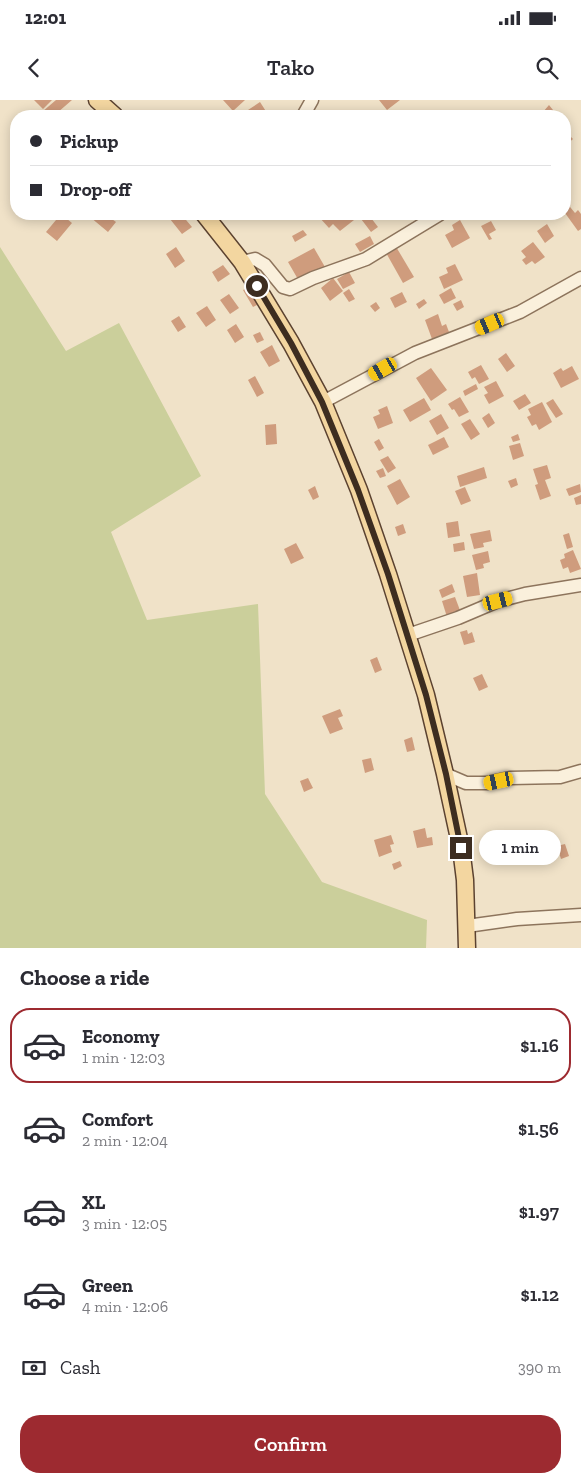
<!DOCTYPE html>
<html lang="en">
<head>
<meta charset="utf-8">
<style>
  body { margin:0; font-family:"Zilla Slab",serif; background:#f2f2f3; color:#2b2b33; height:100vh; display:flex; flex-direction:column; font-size:19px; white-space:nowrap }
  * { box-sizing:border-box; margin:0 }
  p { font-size:16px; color:#7c7c81 }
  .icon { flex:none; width:28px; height:28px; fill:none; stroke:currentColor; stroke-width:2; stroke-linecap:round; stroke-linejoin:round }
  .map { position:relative; height:848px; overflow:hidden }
  .panel { display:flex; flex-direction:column; background:#fff; flex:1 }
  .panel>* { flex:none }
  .top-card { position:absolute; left:10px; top:10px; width:561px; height:110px; border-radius:20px; box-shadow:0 2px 12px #0003; display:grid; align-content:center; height:110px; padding:0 20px; background:#fff }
  .end { position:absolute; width:22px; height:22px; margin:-11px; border:6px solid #3d2d20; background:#fff; box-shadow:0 0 0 2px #fff }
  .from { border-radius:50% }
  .bubble { position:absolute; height:35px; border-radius:18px; background:#fff; box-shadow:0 2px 12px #0003; font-size:16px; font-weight:600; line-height:35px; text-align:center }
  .car { position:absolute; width:15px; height:30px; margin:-15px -8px; border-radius:6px; box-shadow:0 0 4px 1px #0007; background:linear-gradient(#f5c518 24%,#345 0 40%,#f5c518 0 76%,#345 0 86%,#f5c518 0) }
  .top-card b { display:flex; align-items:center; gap:18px; height:48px; font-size:19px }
  .top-card b+b { border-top:1px solid #e1e1e2 }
  .top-card i { width:12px; height:12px; background:#2b2b33 }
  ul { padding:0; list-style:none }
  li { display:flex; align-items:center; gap:15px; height:75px; margin:0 10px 8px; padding:0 10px; border:2px solid transparent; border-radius:20px }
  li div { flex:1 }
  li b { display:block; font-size:19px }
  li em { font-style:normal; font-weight:600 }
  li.active { border-color:#9d2a30 }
  li>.icon { width:45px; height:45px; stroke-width:1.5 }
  h2 { padding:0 20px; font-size:22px; line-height:60px }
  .pay { display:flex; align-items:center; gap:12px; height:55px; padding:0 20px; font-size:19px }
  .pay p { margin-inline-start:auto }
  .primary-button { display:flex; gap:10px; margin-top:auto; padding:10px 20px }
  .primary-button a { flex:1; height:58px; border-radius:20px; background:#9d2a30; color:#fff; font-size:20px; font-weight:600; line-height:58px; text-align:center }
  .status { display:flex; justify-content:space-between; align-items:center; height:35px; padding:0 25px; background:#fff; direction:ltr }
  .status svg { height:14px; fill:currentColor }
  header { display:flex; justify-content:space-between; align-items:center; height:65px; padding:0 20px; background:#fff; font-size:22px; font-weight:600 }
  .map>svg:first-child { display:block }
</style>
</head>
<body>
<div class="status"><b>12:01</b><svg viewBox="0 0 49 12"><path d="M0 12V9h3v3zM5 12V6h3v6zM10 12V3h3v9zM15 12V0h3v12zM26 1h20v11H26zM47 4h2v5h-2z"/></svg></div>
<header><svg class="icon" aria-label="back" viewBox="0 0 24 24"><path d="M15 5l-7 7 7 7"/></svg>Tako<svg class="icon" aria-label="search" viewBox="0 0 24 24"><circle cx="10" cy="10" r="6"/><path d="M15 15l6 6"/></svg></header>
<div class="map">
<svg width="581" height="848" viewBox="0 0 581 848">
  <rect width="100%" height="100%" fill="#f0e2c8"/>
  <!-- green -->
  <path fill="#cbcf9b" d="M0,147L66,251L119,223L201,376L111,432L147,520L258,504L265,694L322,782L427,820L426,848H0Z"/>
  <!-- building -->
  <path fill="#cf9c7d" d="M34,0H52L43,9Z
    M56,0H72L57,13L60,16H45L42,12Z
    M223,0H245L233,11Z
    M379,0H400L387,10Z
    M260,2L269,16H253L248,10Z
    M549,5L553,10L547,16L543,12Z
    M565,31L573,39L565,46Z
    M566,102L575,113L578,110L581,114V129L578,131L565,113Z
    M61,114L72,123L57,141L46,132Z
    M93,114H105L116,122L108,132L90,117Z
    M166,114H181L192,127L182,134Z
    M301,114H312L305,119Z
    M323,114H347L354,120L340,131L333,124L329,128L319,117Z
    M359,114H368L378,127L371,132L358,115Z
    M460,120L470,138L452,148L445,135L454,130L452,125Z
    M491,121L496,130L489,134L492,139L489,140L481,126Z
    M547,124L554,136L545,143L537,131Z
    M303,130L307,135L295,142L292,136Z
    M370,136L374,144L360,152L355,144Z
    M533,142L545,157L535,164L532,161L526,165L522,160L526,157L521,151Z
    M395,145L414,177L403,183L385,151Z
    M176,147L185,161L175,168L166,154Z
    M314,148L325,167L299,181L288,162Z
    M455,164L463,180L444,189L439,177L448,173L446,168Z
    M223,165L230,174L218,182L212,172Z
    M349,172L355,183L343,189L337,179Z
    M333,178L343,191L330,201L321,188Z
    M251,186L261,203L253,207L243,190Z
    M451,188L456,198L444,204L439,195Z
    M349,189L355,199L349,202L343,193Z
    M402,192L407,202L395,208L390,198Z
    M229,194L239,208L230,214L220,200Z
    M424,199L427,203L419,209L416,204Z
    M461,200L464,207L457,211L453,204Z
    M376,202L380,208L375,212L370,206Z
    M207,206L216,220L206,227L196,213Z
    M438,214L442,226L446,224L449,232L432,239L425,220Z
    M179,216L186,227L178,232L171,221Z
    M236,224L244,237L235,243L227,230Z
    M260,232L264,240L257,243L253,235Z
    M272,245L280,261L269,267L260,252Z
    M506,253L515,266L507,272L498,259Z
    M481,265L489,279L479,284L475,277L472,279L468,272Z
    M572,266L579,279L561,288L553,273L561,268L563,271Z
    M431,268L447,290L431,301L416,278Z
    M255,276L264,293L257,297L248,280Z
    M496,281L504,296L489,304L484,295L488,293L484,287Z
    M476,284L478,289L465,296L463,291Z
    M525,294L531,303L519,310L513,301Z
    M460,297L469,312L459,317L454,309L452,310L448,304Z
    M424,298L431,310L410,322L403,310Z
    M553,299L563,314L556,318L546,303Z
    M542,302L552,322L539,330L536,324L532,326L527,317L531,315L528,309Z
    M387,306L393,323L378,329L373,317L380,314L378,310Z
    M489,313L495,323L488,328L482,318Z
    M441,314L449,328L437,335L429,321Z
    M470,319L480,334L471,340L461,324Z
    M276,324L277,344L266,345L265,325Z
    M518,334L520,340L513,342L511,337Z
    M444,337L449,347L433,355L428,345Z
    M379,339L384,348L379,351L374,342Z
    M520,343L524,356L513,360L509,346Z
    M388,356L396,368L388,373L380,360Z
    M547,365L551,378L545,380L551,396L540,400L535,385L538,384L533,369Z
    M484,367L487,378L460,387L457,376Z
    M383,368L386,376L380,378L376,371Z
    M516,378L518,385L511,388L508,381Z
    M400,379L410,397L397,405L387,386Z
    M580,384L581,392L569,396L566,389Z
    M315,386L319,397L313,400L308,390Z
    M465,387L471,401L461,405L455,391Z
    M581,395V404L576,405L574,398Z
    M458,421L460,436L448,438L446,423Z
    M403,424L406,433L398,436L395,427Z
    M490,430L492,441L483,443L484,447L474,449L470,434Z
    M569,433L573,447L567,449L563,435Z
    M464,442L465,450L454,452L453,444Z
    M296,443L304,458L291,464L284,449Z
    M573,450L581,469L570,473L568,467L563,469L560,460L565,458L564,454Z
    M488,451L490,462L483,464L484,468L476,470L472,455Z
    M477,473L480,495L467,497L463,476Z
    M452,484L455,492L442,498L439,490Z
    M455,497L461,513L447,517L442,501Z
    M467,530L468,534L472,532L475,542L464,545L460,532Z
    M377,557L382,570L375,573L370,560Z
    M482,574L488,587L479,591L473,578Z
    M340,609L343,616L338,618L343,629L330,634L322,616Z
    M412,637L415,650L407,652L404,640Z
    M371,658L374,670L365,673L362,660Z
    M308,678L313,688L304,692L300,681Z
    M425,728L427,738L432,737L433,745L417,748L413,731Z
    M391,735L394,744L390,745L392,752L379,757L374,740Z
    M565,744L569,756L561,759L557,746Z
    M400,761L402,766L394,770L392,764Z"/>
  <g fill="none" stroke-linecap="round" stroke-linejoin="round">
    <!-- minor casing -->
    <g stroke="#8d745c" stroke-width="15">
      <path id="minor" d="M303,16L312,0
        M242,162L255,159L265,165L283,187L290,189L313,178L366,159L440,114
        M323,302L415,253L520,212L581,178
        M408,535L458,518L498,501L525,494L581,485
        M445,674L466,683H487L510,678L560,677L581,671
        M467,826L517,819L581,815"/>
    </g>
    <!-- major casing -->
    <g stroke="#5b4230" stroke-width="19">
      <path id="major" d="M97,0L115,16
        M204,114L242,162L291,243L323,302L359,390L388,474L426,595L445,674L461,748L465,780L467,848"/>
    </g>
    <!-- minor -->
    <use href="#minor" stroke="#faf0dc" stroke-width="12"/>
    <!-- major -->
    <use href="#major" stroke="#f3d6a0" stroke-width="16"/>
  </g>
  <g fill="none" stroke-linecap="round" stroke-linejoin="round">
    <!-- route -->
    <path stroke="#3d2d20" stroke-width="6" d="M257,186L291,243L322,302L358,390L388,474L426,595L446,674L461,748"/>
  </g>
</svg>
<i class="end from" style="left:257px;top:186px"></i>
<i class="end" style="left:461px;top:748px"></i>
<div class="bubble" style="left:479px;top:730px;width:82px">1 min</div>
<i class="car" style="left:490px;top:224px;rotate:247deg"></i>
<i class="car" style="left:383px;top:269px;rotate:240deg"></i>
<i class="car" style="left:498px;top:501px;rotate:76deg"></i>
<i class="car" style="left:499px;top:681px;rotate:258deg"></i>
<div class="top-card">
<b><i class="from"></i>Pickup</b>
<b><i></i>Drop-off</b>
</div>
</div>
<section class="panel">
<h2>Choose a ride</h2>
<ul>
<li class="active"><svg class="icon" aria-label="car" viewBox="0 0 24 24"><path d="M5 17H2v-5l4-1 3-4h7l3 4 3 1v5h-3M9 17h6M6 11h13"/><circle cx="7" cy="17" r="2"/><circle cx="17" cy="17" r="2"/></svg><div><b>Economy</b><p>1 min · 12:03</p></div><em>$1.16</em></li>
<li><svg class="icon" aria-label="car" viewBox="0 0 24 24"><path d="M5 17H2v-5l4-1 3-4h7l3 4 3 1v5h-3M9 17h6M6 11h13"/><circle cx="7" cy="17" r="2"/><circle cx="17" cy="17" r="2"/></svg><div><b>Comfort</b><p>2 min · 12:04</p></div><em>$1.56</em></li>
<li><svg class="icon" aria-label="car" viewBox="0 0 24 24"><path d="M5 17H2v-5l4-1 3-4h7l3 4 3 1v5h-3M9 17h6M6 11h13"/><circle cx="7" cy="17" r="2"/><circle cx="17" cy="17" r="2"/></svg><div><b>XL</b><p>3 min · 12:05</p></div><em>$1.97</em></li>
<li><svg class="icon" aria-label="car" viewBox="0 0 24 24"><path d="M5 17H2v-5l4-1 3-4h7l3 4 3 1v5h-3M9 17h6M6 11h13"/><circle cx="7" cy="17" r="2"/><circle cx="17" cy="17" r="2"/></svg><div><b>Green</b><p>4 min · 12:06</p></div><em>$1.12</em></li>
</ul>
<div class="pay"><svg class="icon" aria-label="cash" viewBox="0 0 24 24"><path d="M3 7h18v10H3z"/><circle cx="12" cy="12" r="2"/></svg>Cash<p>390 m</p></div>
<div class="primary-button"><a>Confirm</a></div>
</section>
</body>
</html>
